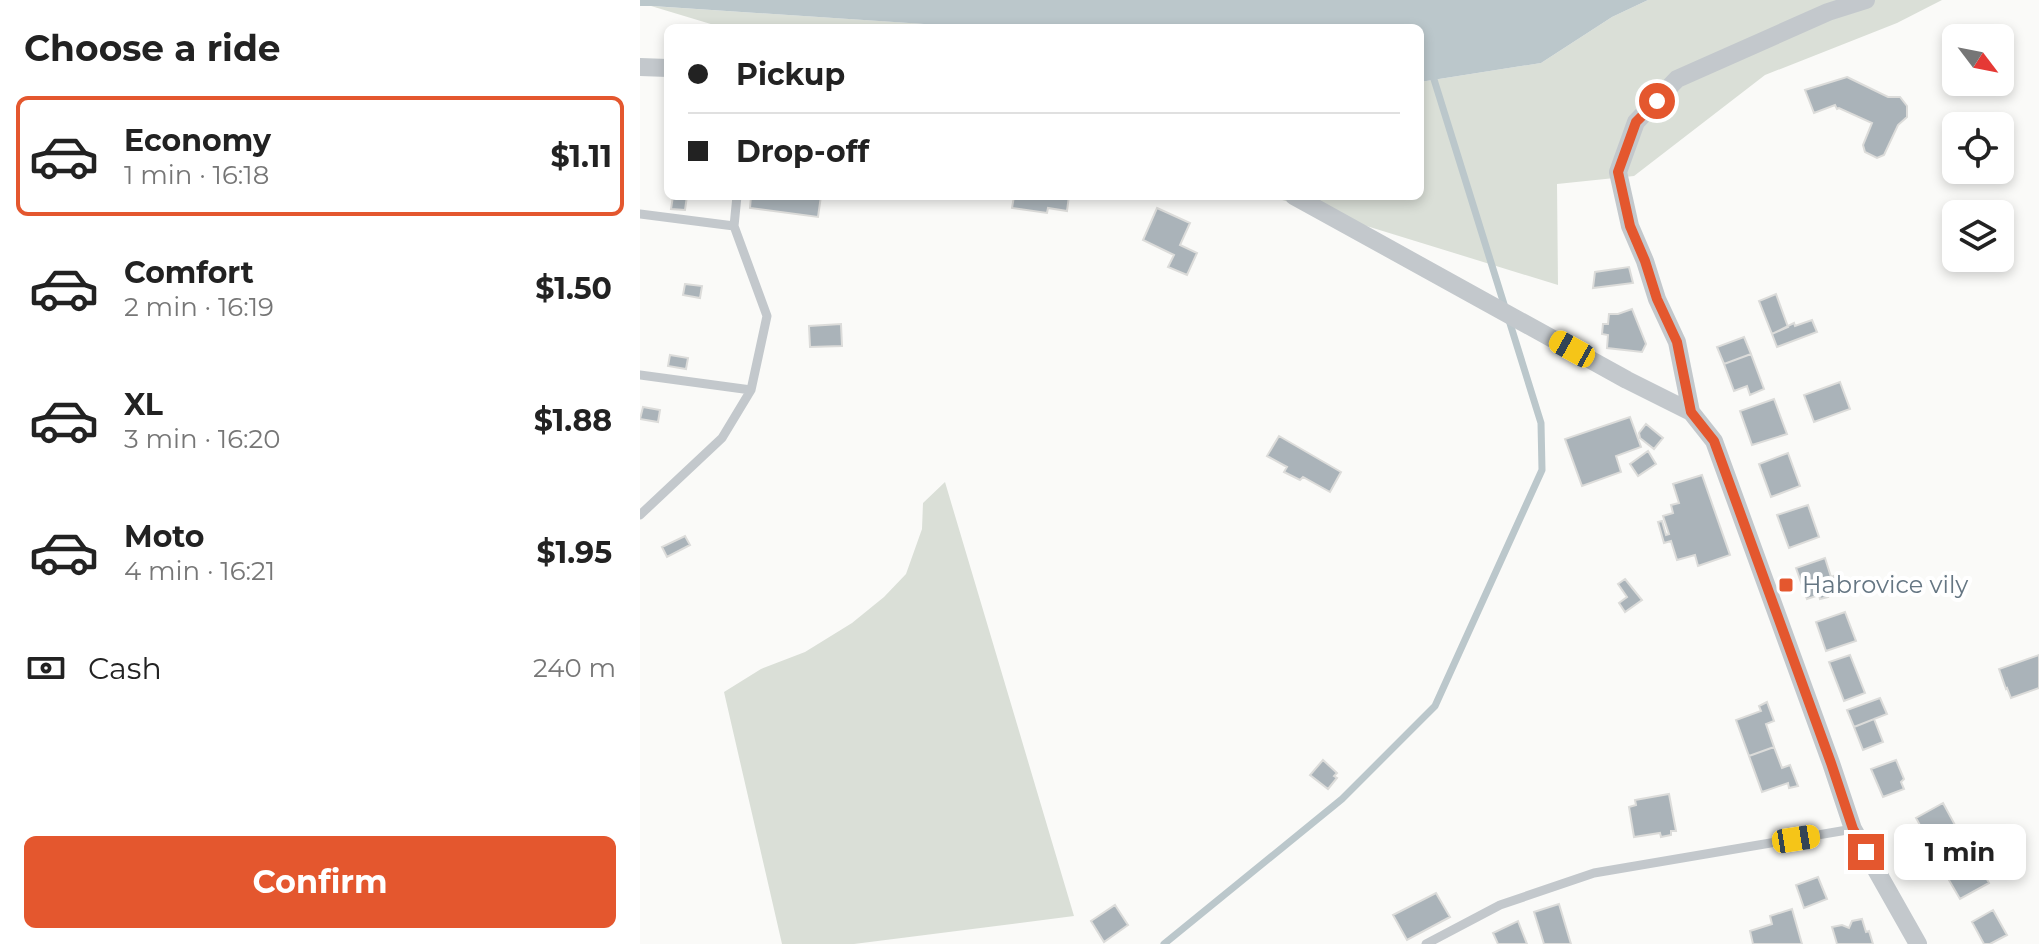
<!DOCTYPE html>
<html lang="en">
<head>
<meta charset="utf-8">
<style>
  body { margin:0; font-family:Montserrat,sans-serif; background:#f6f6f6; color:#222; height:100vh; display:flex; flex-direction:column; font-size:30px; white-space:nowrap }
  * { box-sizing:border-box; margin:0 }
  p { font-size:26px; color:#767676 }
  .icon { flex:none; width:44px; height:44px; fill:none; stroke:currentColor; stroke-width:2; stroke-linecap:round; stroke-linejoin:round }
  .map { position:relative; flex:1; overflow:hidden }
  .side { display:flex; flex-direction:column; background:#fff; width:640px }
  .side>* { flex:none }
  .top-card { position:absolute; left:24px; top:24px; width:760px; height:176px; border-radius:12px; box-shadow:0 4px 12px #0003; display:grid; align-content:center; height:176px; padding:0 24px; background:#fff }
  .needle { width:52px; rotate:122deg }
  .tools { position:absolute; left:1302px; top:24px; display:grid; gap:16px }
  .tools a { display:grid; place-items:center; width:72px; height:72px; border-radius:12px; background:#fff; box-shadow:0 4px 12px #0003; font-size:40px }
  .end { position:absolute; width:36px; height:36px; margin:-18px; border:10px solid #e4572e; background:#fff; box-shadow:0 0 0 4px #fff }
  .from { border-radius:50% }
  .bubble { position:absolute; height:56px; border-radius:12px; background:#fff; box-shadow:0 4px 12px #0003; font-size:26px; font-weight:700; line-height:56px; text-align:center }
  .car { position:absolute; width:24px; height:48px; margin:-24px -12px; border-radius:10px; box-shadow:0 0 6px 2px #0007; background:linear-gradient(#f5c518 24%,#345 0 40%,#f5c518 0 76%,#345 0 86%,#f5c518 0) }
  .top-card b { display:flex; align-items:center; gap:28px; height:76px; font-size:30px }
  .top-card b+b { border-top:2px solid #e0e0e0 }
  .top-card i { width:20px; height:20px; background:#222 }
  ul { padding:0; list-style:none }
  li { display:flex; align-items:center; gap:24px; height:120px; margin:0 16px 12px; padding:0 8px; border:4px solid transparent; border-radius:12px }
  li div { flex:1 }
  li b { display:block; font-size:30px }
  li em { font-style:normal; font-weight:700 }
  li.selected { border-color:#e4572e }
  li>.icon { width:72px; height:72px; stroke-width:1.5 }
  h2 { padding:0 24px; font-size:36px; line-height:96px }
  .pay { display:flex; align-items:center; gap:20px; height:88px; padding:0 24px; font-size:30px }
  .pay p { margin-inline-start:auto }
  .button { display:flex; gap:16px; margin-top:auto; padding:16px 24px }
  .button a { flex:1; height:92px; border-radius:12px; background:#e4572e; color:#fff; font-size:32px; font-weight:700; line-height:92px; text-align:center }
  main { display:flex; flex:1; min-height:0 }
  .map>svg:first-child { display:block }
</style>
</head>
<body>
<main>
<section class="side">
<h2>Choose a ride</h2>
<ul>
<li class="selected"><svg class="icon" aria-label="car" viewBox="0 0 24 24"><path d="M5 17H2v-5l4-1 3-4h7l3 4 3 1v5h-3M9 17h6M6 11h13"/><circle cx="7" cy="17" r="2"/><circle cx="17" cy="17" r="2"/></svg><div><b>Economy</b><p>1 min · 16:18</p></div><em>$1.11</em></li>
<li><svg class="icon" aria-label="car" viewBox="0 0 24 24"><path d="M5 17H2v-5l4-1 3-4h7l3 4 3 1v5h-3M9 17h6M6 11h13"/><circle cx="7" cy="17" r="2"/><circle cx="17" cy="17" r="2"/></svg><div><b>Comfort</b><p>2 min · 16:19</p></div><em>$1.50</em></li>
<li><svg class="icon" aria-label="car" viewBox="0 0 24 24"><path d="M5 17H2v-5l4-1 3-4h7l3 4 3 1v5h-3M9 17h6M6 11h13"/><circle cx="7" cy="17" r="2"/><circle cx="17" cy="17" r="2"/></svg><div><b>XL</b><p>3 min · 16:20</p></div><em>$1.88</em></li>
<li><svg class="icon" aria-label="car" viewBox="0 0 24 24"><path d="M5 17H2v-5l4-1 3-4h7l3 4 3 1v5h-3M9 17h6M6 11h13"/><circle cx="7" cy="17" r="2"/><circle cx="17" cy="17" r="2"/></svg><div><b>Moto</b><p>4 min · 16:21</p></div><em>$1.95</em></li>
</ul>
<div class="pay"><svg class="icon" aria-label="cash" viewBox="0 0 24 24"><path d="M3 7h18v10H3z"/><circle cx="12" cy="12" r="2"/></svg>Cash<p>240 m</p></div>
<div class="button"><a>Confirm</a></div>
</section>
<div class="map">
<svg width="1399" height="944" viewBox="0 0 1399 944">
  <rect width="100%" height="100%" fill="#fafaf8"/>
  <!-- green -->
  <path fill="#dadfd7" d="M1008,0H1302L1257,23L1125,75L994,176L917,184L918,285L629,196H780V82L901,63L972,17Z
    M11,6L285,24L306,28H84Z
    M305,482L434,916L214,944H142L84,692L121,669L165,652L212,623L244,597L266,574L282,529L283,503Z"/>
  <!-- water -->
  <path fill="#bbc7cb" d="M0,0H1008L972,17L901,63L780,82V28H306L284,24L12,6H0Z"/>
  <g fill="none" stroke-linecap="round" stroke-linejoin="round">
    <!-- stream -->
    <path stroke="#bbc7cb" stroke-width="7" d="M524,944L702,799L795,706L902,470L901,423L792,73"/>
  </g>
  <!-- building -->
  <path fill="#aab3b9" stroke="#dcdcda" stroke-width="2" d="M1207,77L1248,97H1260L1267,106V117L1258,125L1244,155L1237,158L1225,152L1223,145L1232,123L1199,108L1197,109L1195,105L1174,113L1165,90Z
    M33,196H47L45,210L31,209Z
    M111,196H181L178,217L110,208Z
    M374,196H429L427,211L408,208L407,213L372,208Z
    M517,208L550,223L540,245L557,253L547,275L528,267L534,255L503,240Z
    M989,267L993,283L953,288L955,272Z
    M45,284L62,286L60,298L43,295Z
    M1136,294L1148,327L1132,334L1119,301Z
    M992,309L1006,344L1002,352L967,348L968,335L962,334L963,324H968L969,314H978Z
    M1172,320L1177,332L1137,347L1132,334L1154,323L1155,326Z
    M201,324L202,346L170,347L169,326Z
    M1104,337L1111,354L1084,364L1077,347Z
    M1111,354L1124,389L1110,395L1107,386L1094,391L1084,364Z
    M30,355L48,358L46,369L28,366Z
    M1200,382L1210,409L1174,422L1164,395Z
    M1134,399L1147,434L1112,445L1100,411Z
    M3,407L20,410L18,422L0,419Z
    M990,417L1001,447L976,456L981,472L942,486L925,439Z
    M1006,424L1023,438L1014,449L1000,438L999,433Z
    M639,436L701,472L690,492L663,477L660,480L644,472L647,467L627,456Z
    M1008,451L1016,464L998,476L990,464Z
    M1148,453L1160,486L1131,497L1119,464Z
    M1062,475L1090,555L1058,566L1055,555L1037,560L1031,541L1024,543L1018,522L1022,521L1026,535L1029,534L1023,516L1033,513L1031,505L1039,503L1033,484Z
    M1168,505L1179,537L1149,548L1137,515Z
    M45,536L50,545L27,557L22,547Z
    M1185,558L1191,577L1199,574L1203,587L1186,592L1188,597L1180,599L1179,595L1167,599L1156,568Z
    M985,579L1002,600L985,612L979,603L987,597L978,584Z
    M1205,612L1216,641L1186,651L1176,622Z
    M1210,655L1225,693L1204,701L1189,662Z
    M1399,655V688L1371,698L1367,688L1366,689L1359,669Z
    M1240,698L1247,714L1214,727L1207,710Z
    M1127,702L1134,721L1126,724L1134,747L1109,756L1096,720L1121,711L1119,706Z
    M1234,719L1243,742L1223,750L1214,727Z
    M1134,747L1142,768L1150,765L1158,786L1149,788L1148,783L1122,792L1109,756Z
    M683,760L697,773L694,776L697,778L688,789L670,775Z
    M1256,760L1264,779L1261,782L1264,789L1243,797L1231,769Z
    M1029,794L1036,831H1031V835L1021,837L1020,833L994,837L989,807L996,805L995,800Z
    M1303,803L1315,825L1311,827L1314,832L1291,845L1276,818Z
    M1367,826L1371,836L1349,845L1345,835Z
    M1336,859L1349,883L1320,899L1306,875Z
    M1178,877L1187,899L1164,908L1156,885Z
    M796,893L810,917L767,940L753,915Z
    M919,904L931,944H904L894,912Z
    M475,905L488,925L464,942L451,921Z
    M1152,909L1162,944H1113L1110,931L1132,924L1130,916Z
    M1353,910L1367,935L1350,944H1344L1332,922Z
    M1222,919L1226,932L1229,931L1233,944H1197L1192,927L1202,925L1209,928L1212,921Z
    M878,921L887,944H858L853,933Z"/>
  <g fill="none" stroke-linecap="round" stroke-linejoin="round">
    <!-- lane -->
    <path stroke="#c3c8cc" stroke-width="9" d="M0,214L94,226
      M0,375L111,390
      M0,515L82,438L111,390L127,316L94,226L97,196
      M786,944L860,905L954,873L1213,829"/>
    <!-- street -->
    <path stroke="#c3c8cc" stroke-width="18" d="M0,67L28,68
      M654,196L987,380L1051,412L1074,441L1191,763L1213,829L1278,944
      M1051,412L1037,342L1017,299L1005,261L990,226L978,172L996,122L1037,79L1188,12L1226,0"/>
  </g>
  <g fill="none" stroke-linecap="round" stroke-linejoin="round">
    <!-- route -->
    <path stroke="#e4572e" stroke-width="10" d="M1017,101L996,122L978,172L990,226L1005,261L1017,299L1037,342L1051,412L1074,441L1191,763L1213,829L1226,852"/>
  </g>
  <!-- markers -->
  <rect fill="#e4572e" stroke="#fff" stroke-width="3" x="1138" y="577" width="16" height="16" rx="4"/>
  <g text-anchor="middle" stroke-width="8" stroke-linejoin="round" paint-order="stroke">
    <!-- poi labels -->
    <g font-size="24" fill="#657683" stroke="#fff" text-anchor="start">
      <text x="1162" y="593">Habrovice vily</text>
    </g>
  </g>
</svg>
<div class="tools">
<a><svg class="needle" viewBox="-14 -14 28 28"><path d="M0-13l5 13h-10z" fill="#e53935"/><path d="M0 13l5-13h-10z" fill="#767676"/></svg></a>
<a><svg class="icon" aria-label="locate" viewBox="0 0 24 24"><circle cx="12" cy="12" r="6"/><path d="M12 2v4M12 18v4M2 12h4M18 12h4"/></svg></a>
<a><svg class="icon" aria-label="layers" viewBox="0 0 24 24"><path d="M12 4l9 5-9 5-9-5zM3 14l9 5 9-5"/></svg></a>
</div>
<i class="end from" style="left:1017px;top:101px"></i>
<i class="end" style="left:1226px;top:852px"></i>
<div class="bubble" style="left:1254px;top:824px;width:132px">1 min</div>
<i class="car" style="left:932px;top:349px;rotate:299deg"></i>
<i class="car" style="left:1156px;top:839px;rotate:81deg"></i>
<div class="top-card">
<b><i class="from"></i>Pickup</b>
<b><i></i>Drop-off</b>
</div>
</div>
</main>
</body>
</html>
